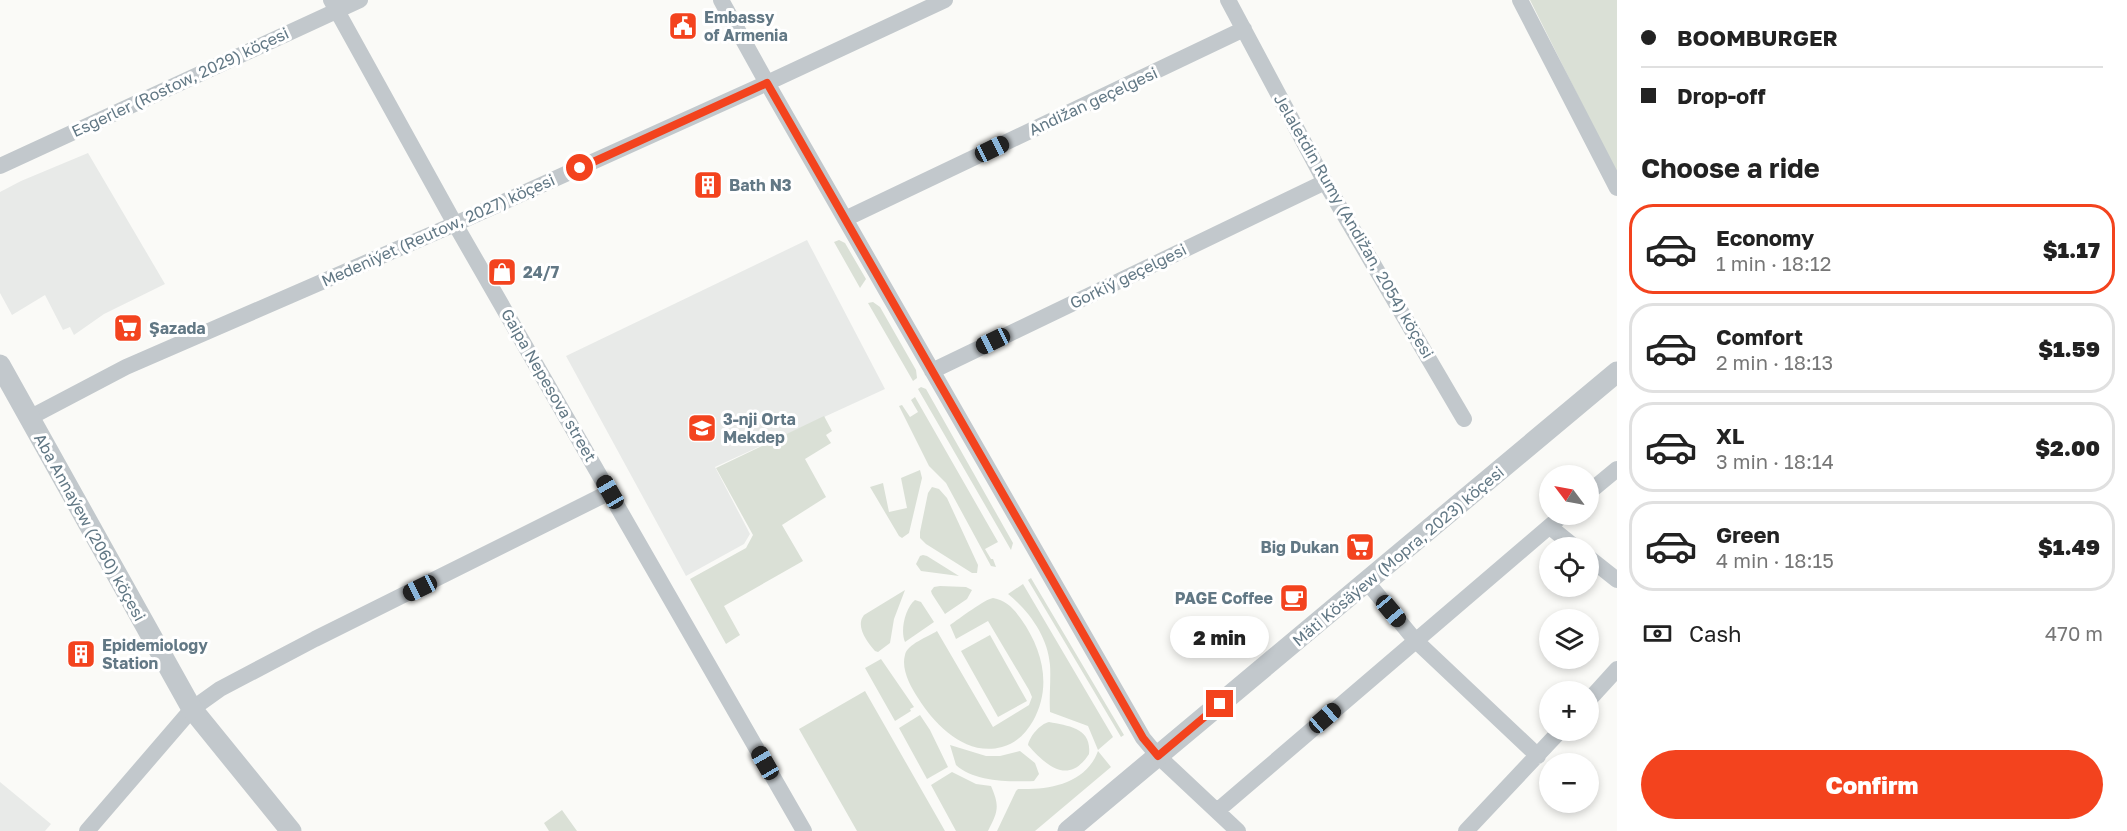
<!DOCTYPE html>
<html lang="en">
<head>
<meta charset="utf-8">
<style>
  body { margin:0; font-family:"Golos Text",sans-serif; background:#f2f2f2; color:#222; height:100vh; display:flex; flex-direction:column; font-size:22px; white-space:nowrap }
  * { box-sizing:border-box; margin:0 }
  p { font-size:20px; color:#767676 }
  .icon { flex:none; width:33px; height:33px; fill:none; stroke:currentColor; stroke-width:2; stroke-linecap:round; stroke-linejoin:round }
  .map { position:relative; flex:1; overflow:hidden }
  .sheet { display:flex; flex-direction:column; background:#fff; width:510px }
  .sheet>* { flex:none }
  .guide { display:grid; align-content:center; height:132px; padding:0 24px; background:#fff }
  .needle { width:39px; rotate:302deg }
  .controls { position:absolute; left:1539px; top:465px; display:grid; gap:12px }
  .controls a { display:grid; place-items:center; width:60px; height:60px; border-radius:50%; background:#fff; box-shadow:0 3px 9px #0003; font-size:30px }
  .end { position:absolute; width:27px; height:27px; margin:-14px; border:8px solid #f3431e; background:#fff; box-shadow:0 0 0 3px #fff }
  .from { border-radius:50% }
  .bubble { position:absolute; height:42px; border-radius:21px; background:#fff; box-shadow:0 3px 9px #0003; font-size:20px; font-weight:800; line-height:42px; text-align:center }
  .car { position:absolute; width:18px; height:36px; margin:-18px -9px; border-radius:8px; box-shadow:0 0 4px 2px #0007; background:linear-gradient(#222 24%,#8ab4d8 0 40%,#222 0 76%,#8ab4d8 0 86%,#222 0) }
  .guide b { display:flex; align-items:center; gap:21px; height:57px; font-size:22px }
  .guide b+b { border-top:2px solid #e0e0e0 }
  .guide i { width:15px; height:15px; background:#222 }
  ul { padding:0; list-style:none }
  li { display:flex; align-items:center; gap:18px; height:90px; margin:0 12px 9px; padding:0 12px; border:3px solid #e0e0e0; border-radius:24px }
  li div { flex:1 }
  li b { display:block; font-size:22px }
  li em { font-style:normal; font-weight:800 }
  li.current { border-color:#f3431e }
  li>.icon { width:54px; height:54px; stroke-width:1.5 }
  h2 { padding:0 24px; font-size:27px; line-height:72px }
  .pay { display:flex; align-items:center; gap:15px; height:66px; padding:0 24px; font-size:22px }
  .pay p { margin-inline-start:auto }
  .primary-button { display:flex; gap:12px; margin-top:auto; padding:12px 24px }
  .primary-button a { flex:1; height:69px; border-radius:36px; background:#f3431e; color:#fff; font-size:24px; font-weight:800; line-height:69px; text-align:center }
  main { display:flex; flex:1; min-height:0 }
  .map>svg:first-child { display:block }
</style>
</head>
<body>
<main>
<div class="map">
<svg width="1617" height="831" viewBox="0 0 1617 831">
  <rect width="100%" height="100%" fill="#fafaf7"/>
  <!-- built -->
  <path fill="#e8eae8" d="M88,153L165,284L104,314L74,335L70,327L63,330L45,295L12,315L0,293V192L21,181Z
    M807,240L885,389L715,467L750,534L744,544L686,576L566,356Z
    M0,782L51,824L45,831H0Z"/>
  <!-- green -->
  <path fill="#dae0d6" d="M1530,0H1617V173L1615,170Z
    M839,240L845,243L866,279L860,288L834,242Z
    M873,302L880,307L916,370L917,378L913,381L868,303Z
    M921,387L926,389L1013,543L1011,550L918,389Z
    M915,397L998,542L985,549L991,559H993L996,567L991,566L946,483L929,466L899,406L902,405L910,417L918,412L911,400Z
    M824,416L832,431L826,435L831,443L805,459L826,497L782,525L803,561L724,606L740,635L726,644L690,579L746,548L753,535L716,468Z
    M920,470L922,478L909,533L902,538L899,536L870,487L883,483L889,512L907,508L901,478Z
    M932,487L939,489L947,498L978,565L977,573H972L926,544L920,538V532L928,493Z
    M923,555L927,556L959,576L921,571L916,564L920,556Z
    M1031,578L1124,735L1121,737L1028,580Z
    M1023,584L1113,737L1098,750L1088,726L1050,712C1049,696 1051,680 1050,665C1048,637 1029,611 1008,594Z
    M940,586L966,587L972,590L967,599L945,614L932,594L931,591L934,587Z
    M905,590L894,619L890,643L878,652L875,651C867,642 855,626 864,615Z
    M993,598C1006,600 1014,609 1021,619C1043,650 1052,687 1033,721C1026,733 1017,743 1002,747C966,757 935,725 918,698C910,686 901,669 905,655C907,644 928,637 937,631L993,727L1029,705L1032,697L1029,690L988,621L956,639L950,625C959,619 985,599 993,598Z
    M915,600L921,602L934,622L905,642C900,631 905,608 915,600Z
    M990,635L1027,701L998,717L961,651Z
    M881,659L914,707L910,709L911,711L895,721L865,668Z
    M865,691L945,831H857L799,729Z
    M920,715L930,730L948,767L927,779L899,728Z
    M1049,722C1069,726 1092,728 1089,754C1069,785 1047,767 1028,745C1030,736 1040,724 1049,722Z
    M950,745L986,756H1000L1020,751L1035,763L1039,774L1034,781C1011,782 974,782 956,765Z
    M1098,751L1111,767L1035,831H997L1016,791L1018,789C1049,790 1086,784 1098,751Z
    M952,772L976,784L991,786C1000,807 998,811 988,831H956L931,785Z
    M562,810L577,831H549L544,823Z"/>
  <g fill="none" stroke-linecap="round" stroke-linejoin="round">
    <!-- minor -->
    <path stroke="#c2c8cc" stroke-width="16" d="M331,0L455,224L804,831
      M721,0L767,83L1143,738L1158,756L1238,831
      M1228,0L1325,182L1464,419
      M1520,0L1617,188
      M0,166L360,0
      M845,219L1244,29
      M932,371L1325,182
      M29,418L126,367L455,224L767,83L945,0
      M1588,493L1617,469
      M1550,527L1576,548
      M1588,557L1617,580
      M1367,582L1415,640L1538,756
      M1588,701L1617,669
      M1217,811L1564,514
      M87,831L192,709L220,689L315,639L610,492
      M1466,831L1561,730"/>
    <!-- tertiary -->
    <path stroke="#c2c8cc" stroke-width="21" d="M0,365L192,709L291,831
      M1068,831L1617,372"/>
  </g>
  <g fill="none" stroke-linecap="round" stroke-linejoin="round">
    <!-- route -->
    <path stroke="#f3431e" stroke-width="8" d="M580,168L767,83L1143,738L1158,756L1220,704"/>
  </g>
  <!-- icons -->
  <defs>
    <g id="civic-square" transform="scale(1.5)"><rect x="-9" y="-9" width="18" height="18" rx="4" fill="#f3431e" stroke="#fff"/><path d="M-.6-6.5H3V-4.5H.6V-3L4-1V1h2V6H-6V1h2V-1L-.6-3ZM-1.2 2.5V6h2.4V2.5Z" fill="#fff"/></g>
    <g id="building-square" transform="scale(1.5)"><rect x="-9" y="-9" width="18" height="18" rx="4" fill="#f3431e" stroke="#fff"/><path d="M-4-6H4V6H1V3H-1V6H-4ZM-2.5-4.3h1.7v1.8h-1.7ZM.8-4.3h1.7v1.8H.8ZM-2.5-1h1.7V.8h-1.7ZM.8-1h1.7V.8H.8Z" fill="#fff"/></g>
    <g id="shop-square" transform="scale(1.5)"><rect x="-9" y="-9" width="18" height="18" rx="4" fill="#f3431e" stroke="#fff"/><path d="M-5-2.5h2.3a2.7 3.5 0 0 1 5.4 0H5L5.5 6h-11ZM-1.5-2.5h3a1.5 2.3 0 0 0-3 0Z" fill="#fff"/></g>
    <g id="supermarket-square" transform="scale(1.5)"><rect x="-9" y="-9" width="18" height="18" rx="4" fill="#f3431e" stroke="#fff"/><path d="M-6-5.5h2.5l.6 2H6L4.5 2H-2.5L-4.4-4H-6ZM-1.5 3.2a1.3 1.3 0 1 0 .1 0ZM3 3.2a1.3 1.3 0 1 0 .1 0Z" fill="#fff"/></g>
    <g id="school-square" transform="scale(1.5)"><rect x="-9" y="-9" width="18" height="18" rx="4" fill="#f3431e" stroke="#fff"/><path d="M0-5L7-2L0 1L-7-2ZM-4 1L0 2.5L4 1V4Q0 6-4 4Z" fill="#fff"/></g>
    <g id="cafe-square" transform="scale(1.5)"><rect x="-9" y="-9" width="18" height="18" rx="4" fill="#f3431e" stroke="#fff"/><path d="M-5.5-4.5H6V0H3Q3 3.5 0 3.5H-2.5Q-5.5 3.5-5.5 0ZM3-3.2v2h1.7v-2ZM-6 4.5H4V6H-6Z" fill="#fff"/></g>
  </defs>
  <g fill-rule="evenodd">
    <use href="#civic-square" x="683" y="26"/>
    <use href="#building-square" x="708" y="185"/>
    <use href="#shop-square" x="502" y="272"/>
    <use href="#supermarket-square" x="128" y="328"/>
    <use href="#school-square" x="702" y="428"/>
    <use href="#supermarket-square" x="1360" y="547"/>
    <use href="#cafe-square" x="1294" y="598"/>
    <use href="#building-square" x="81" y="654"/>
  </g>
  <g text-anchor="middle" stroke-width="6" stroke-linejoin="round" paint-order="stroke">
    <!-- poi labels -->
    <g font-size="16" font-weight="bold" fill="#627885" stroke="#fff" text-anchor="start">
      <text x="704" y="23">Embassy<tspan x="704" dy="18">of Armenia</tspan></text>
      <text x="729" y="191">Bath N3</text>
      <text x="523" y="278">24/7</text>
      <text x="149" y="334">Şazada</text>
      <text x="723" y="425">3-nji Orta<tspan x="723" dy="18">Mekdep</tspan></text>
      <text x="1339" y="553" text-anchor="end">Big Dukan</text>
      <text x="1273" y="604" text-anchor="end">PAGE Coffee</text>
      <text x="102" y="651">Epidemiology<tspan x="102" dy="18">Station</tspan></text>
    </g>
    <!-- street labels -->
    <g font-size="16" fill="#627885" stroke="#fff">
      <text transform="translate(180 82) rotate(-25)" y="6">Esgerler (Rostow, 2029) köçesi</text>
      <text transform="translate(1093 101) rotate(-25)" y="6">Andižan geçelgesi</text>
      <text transform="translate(1354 226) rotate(60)" y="6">Jelaletdin Rumy (Andižan, 2054) köçesi</text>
      <text transform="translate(438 230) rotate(-24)" y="6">Medeniýet (Reutow, 2027) köçesi</text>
      <text transform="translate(1128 276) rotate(-26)" y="6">Gorkiý geçelgesi</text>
      <text transform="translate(549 385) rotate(60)" y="6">Gaipa Nepesova street</text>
      <text transform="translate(90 527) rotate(61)" y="6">Aba Annaýew (2060) köçesi</text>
      <text transform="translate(1398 556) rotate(-40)" y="6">Mäti Kösäýew (Mopra, 2023) köçesi</text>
    </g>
  </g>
</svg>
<div class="controls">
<a><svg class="needle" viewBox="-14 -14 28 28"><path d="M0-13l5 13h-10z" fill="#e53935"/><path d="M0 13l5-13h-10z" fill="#767676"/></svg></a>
<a><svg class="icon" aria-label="locate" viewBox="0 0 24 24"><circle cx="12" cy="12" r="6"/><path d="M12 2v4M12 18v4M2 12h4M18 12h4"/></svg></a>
<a><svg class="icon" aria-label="layers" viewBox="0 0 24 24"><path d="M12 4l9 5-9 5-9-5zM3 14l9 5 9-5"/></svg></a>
<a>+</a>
<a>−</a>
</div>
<i class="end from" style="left:580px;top:168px"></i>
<i class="end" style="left:1220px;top:704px"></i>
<div class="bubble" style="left:1170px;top:616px;width:99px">2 min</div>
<i class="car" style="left:992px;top:149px;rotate:64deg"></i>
<i class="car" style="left:993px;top:341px;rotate:244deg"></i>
<i class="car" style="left:610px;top:492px;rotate:330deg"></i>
<i class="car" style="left:420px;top:588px;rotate:244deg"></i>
<i class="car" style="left:1391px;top:611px;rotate:140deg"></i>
<i class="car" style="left:1325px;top:718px;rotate:49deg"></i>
<i class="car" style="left:765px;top:763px;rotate:330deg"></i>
</div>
<section class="sheet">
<div class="guide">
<b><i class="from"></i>BOOMBURGER</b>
<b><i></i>Drop-off</b>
</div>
<h2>Choose a ride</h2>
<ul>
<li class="current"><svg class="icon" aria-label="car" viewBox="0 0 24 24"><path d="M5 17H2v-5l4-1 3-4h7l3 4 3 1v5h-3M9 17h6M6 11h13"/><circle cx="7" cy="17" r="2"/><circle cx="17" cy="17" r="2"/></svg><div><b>Economy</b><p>1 min · 18:12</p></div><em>$1.17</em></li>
<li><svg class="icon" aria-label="car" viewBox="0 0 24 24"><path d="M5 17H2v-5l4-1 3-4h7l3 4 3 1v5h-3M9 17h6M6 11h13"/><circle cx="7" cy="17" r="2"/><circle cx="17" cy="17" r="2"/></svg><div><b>Comfort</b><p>2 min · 18:13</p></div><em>$1.59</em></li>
<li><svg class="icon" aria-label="car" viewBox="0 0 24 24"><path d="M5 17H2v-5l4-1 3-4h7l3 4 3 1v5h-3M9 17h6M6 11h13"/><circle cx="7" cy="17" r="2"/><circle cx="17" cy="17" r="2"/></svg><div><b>XL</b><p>3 min · 18:14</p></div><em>$2.00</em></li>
<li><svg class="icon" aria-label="car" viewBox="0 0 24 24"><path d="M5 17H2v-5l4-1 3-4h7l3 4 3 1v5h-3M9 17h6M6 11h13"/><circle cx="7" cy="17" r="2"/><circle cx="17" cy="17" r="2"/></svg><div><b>Green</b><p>4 min · 18:15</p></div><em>$1.49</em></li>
</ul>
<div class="pay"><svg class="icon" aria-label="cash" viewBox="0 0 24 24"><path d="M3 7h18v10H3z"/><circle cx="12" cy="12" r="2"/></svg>Cash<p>470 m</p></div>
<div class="primary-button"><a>Confirm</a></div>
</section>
</main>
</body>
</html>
